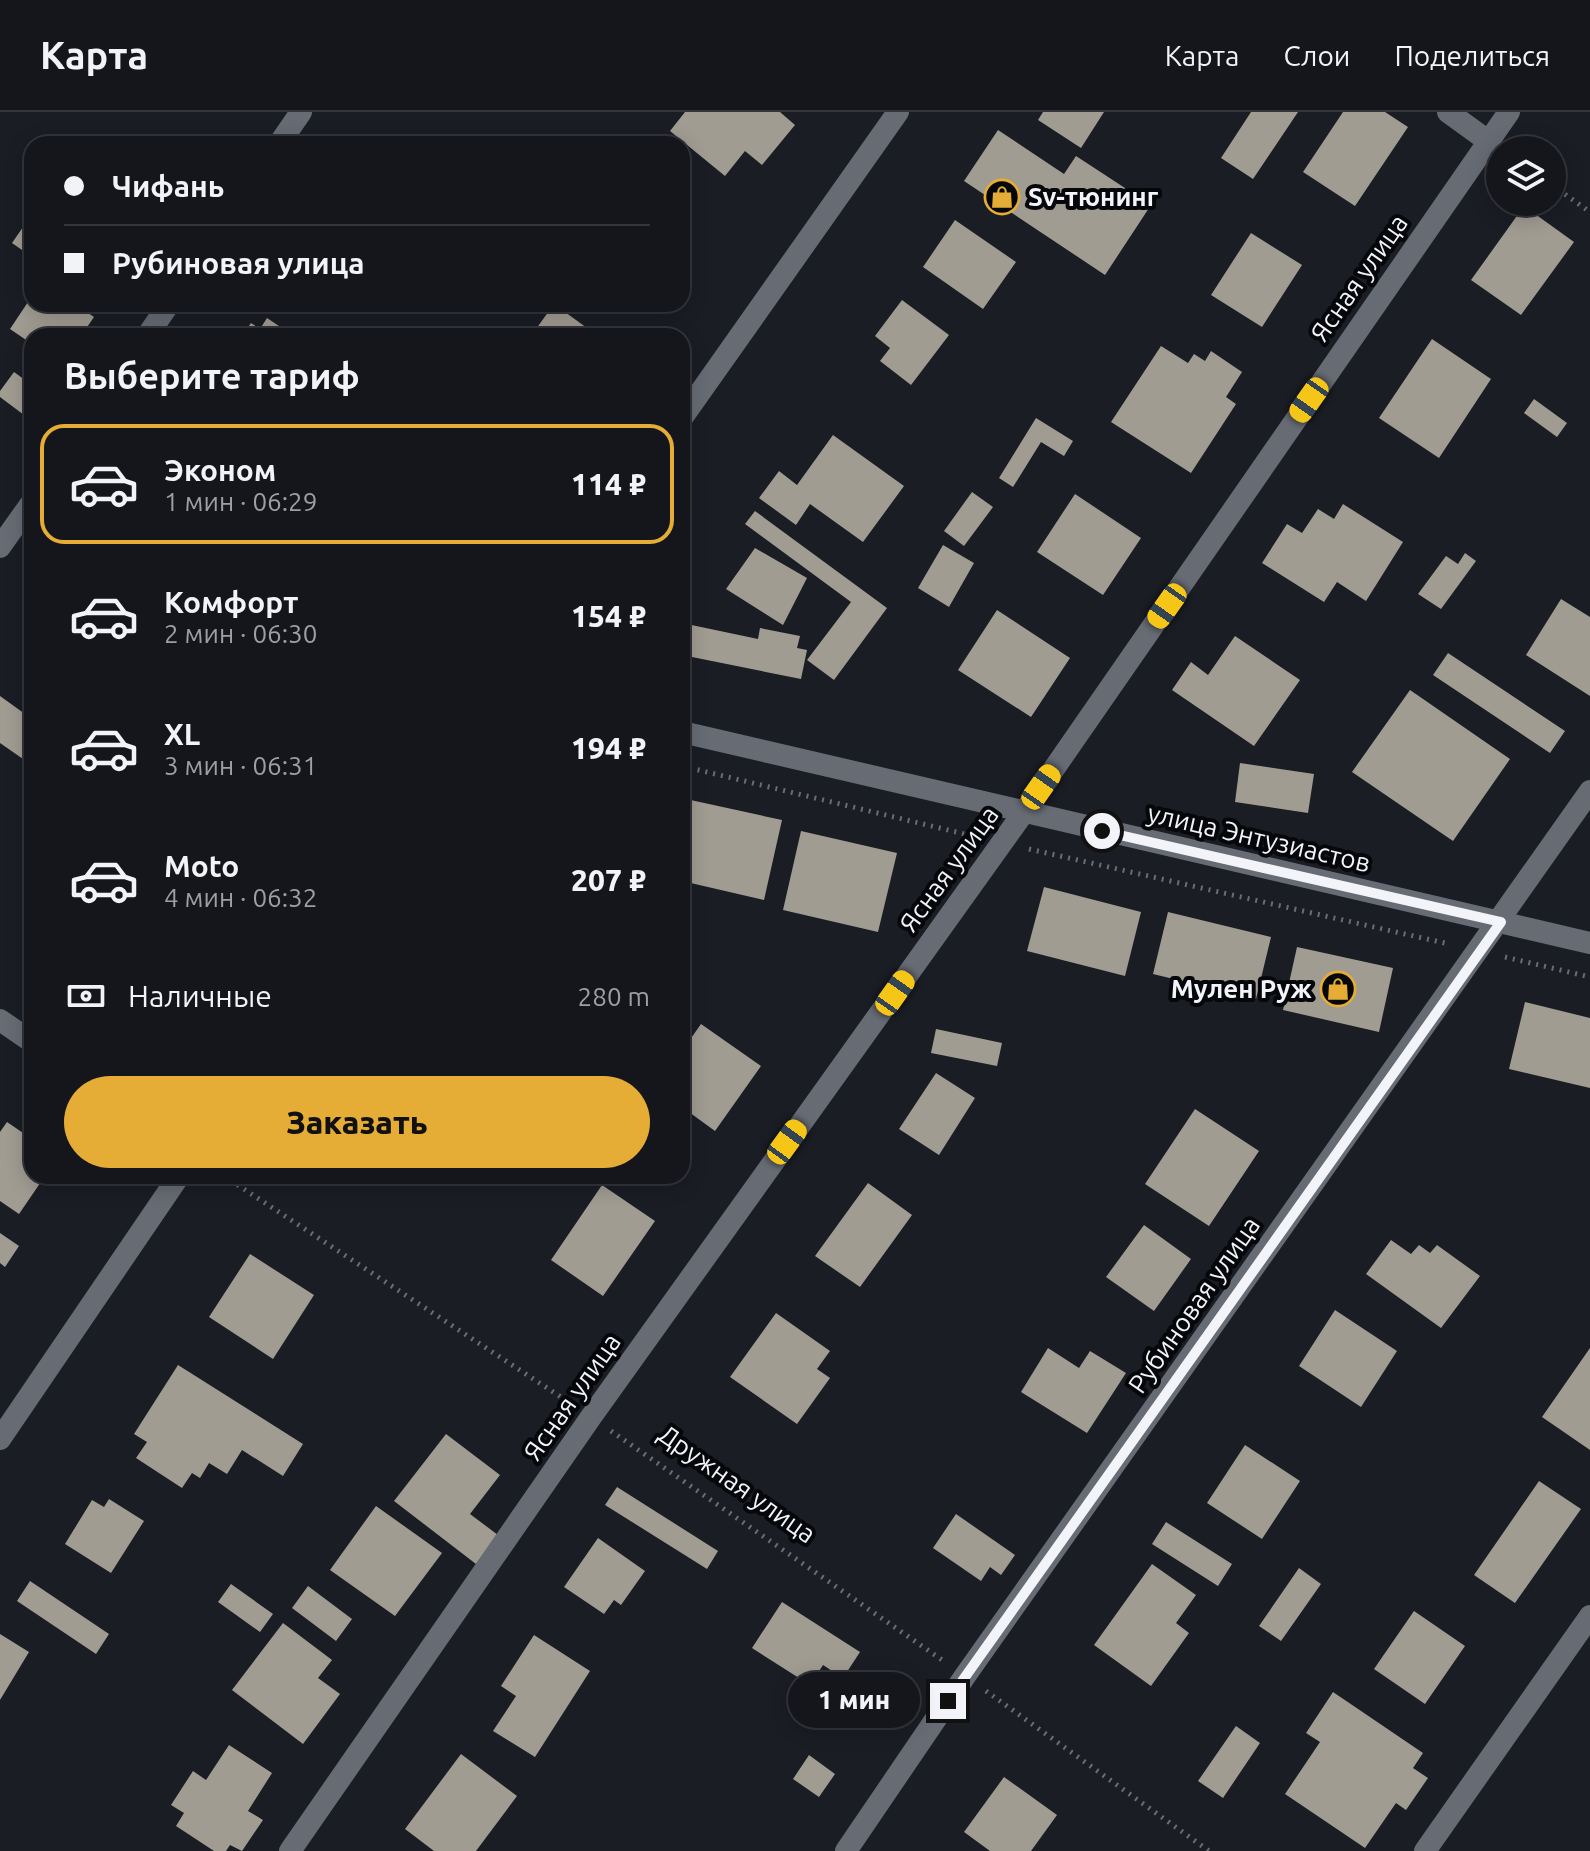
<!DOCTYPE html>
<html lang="ru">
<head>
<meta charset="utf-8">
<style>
  body { margin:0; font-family:Ubuntu,sans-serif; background:#212328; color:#f1f3f6; height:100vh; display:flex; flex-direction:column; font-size:30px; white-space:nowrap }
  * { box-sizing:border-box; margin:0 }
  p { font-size:26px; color:#9d9fa3 }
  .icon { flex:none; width:44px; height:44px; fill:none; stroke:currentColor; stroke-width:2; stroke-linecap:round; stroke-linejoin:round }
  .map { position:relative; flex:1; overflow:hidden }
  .side { position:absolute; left:24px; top:216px; width:666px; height:856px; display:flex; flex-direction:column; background:#14161b; border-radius:24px; box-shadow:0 4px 20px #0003,0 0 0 2px #33353a }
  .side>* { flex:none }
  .hud { position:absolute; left:24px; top:24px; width:666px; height:176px; border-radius:24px; box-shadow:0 4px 20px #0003,0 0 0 2px #33353a; display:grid; align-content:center; height:176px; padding:0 40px; background:#14161b }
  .controls { position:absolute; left:1486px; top:24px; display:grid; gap:16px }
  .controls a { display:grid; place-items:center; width:80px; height:80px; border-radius:50%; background:#14161b; box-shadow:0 4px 20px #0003,0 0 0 2px #33353a; font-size:40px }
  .end { position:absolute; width:36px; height:36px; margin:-18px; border:10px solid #f2f4fa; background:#111; box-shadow:0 0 0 4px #111 }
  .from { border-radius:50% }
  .bubble { position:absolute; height:56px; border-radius:28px; background:#14161b; box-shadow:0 4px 20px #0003,0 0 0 2px #33353a; font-size:26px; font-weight:800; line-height:56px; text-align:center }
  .car { position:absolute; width:24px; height:48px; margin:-24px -12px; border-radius:10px; box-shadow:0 0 6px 2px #0007; background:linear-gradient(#f5c518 24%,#345 0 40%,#f5c518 0 76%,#345 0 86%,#f5c518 0) }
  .hud b { display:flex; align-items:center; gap:28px; height:76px; font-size:30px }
  .hud b+b { border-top:2px solid #33353a }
  .hud i { width:20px; height:20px; background:#f1f3f6 }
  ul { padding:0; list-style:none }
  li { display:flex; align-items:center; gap:24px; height:120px; margin:0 16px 12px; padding:0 24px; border:4px solid transparent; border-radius:24px }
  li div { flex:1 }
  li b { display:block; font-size:30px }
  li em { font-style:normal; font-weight:800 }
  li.current { border-color:#e5ad36 }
  li>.icon { width:72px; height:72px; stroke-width:1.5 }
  h2 { padding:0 40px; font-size:36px; line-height:96px }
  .pay { display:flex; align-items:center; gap:20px; height:88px; padding:0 40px; font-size:30px }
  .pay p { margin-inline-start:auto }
  .action { display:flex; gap:16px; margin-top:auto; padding:16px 40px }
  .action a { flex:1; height:92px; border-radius:48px; background:#e5ad36; color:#111; font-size:32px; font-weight:800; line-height:92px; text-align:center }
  header { display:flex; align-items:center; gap:48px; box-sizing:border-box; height:112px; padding:0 40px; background:#14161b; border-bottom:2px solid #33353a }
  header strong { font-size:38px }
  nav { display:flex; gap:44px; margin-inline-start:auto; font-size:28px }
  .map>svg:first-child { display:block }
</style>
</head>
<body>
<header>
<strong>Карта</strong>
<nav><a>Карта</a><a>Слои</a><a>Поделиться</a></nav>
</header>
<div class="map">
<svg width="1590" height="1739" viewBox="0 0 1590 1739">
  <rect width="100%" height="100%" fill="#1a1d24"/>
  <!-- building -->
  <path fill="#a19c92" d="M685,0H780L795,13L762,53L745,39L725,64L670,19Z
    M1043,0H1104L1081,36L1038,8Z
    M1251,0H1298L1253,67L1221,46Z
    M1343,0H1385L1408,15L1355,94L1303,60Z
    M998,18L1064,62L1076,44L1151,93L1105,163L964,69Z
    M1524,94L1574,130L1521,203L1471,168Z
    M32,102V145L12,131Z
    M955,108L1016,150L983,197L923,155Z
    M1251,121L1302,153L1262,215L1211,183Z
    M32,184V192H75L94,205L81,224H32V232L10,217Z
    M902,188L949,223L911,273L880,249L890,236L875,224Z
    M554,192L598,224H546L536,217Z
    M267,206L294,224H242L251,211L260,217Z
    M1432,227L1491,267L1439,346L1379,306Z
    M1161,234L1188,251L1194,242L1205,249L1211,239L1242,260L1226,285L1236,292L1191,361L1111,310Z
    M14,260L32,273V309L0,285V279Z
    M1534,287L1567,311L1557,325L1524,301Z
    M1036,306L1073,329L1064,344L1041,330L1013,375L999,366Z
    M833,323L904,374L863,430L810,392L796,413L759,386L779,359L797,373Z
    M972,380L993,395L964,434L944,419Z
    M1075,382L1141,426L1103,483L1037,440Z
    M1343,392L1403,430L1366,489L1337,470L1324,490L1262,451L1287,412L1302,421L1318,397L1334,407Z
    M755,399L887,496L834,568L807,548L851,490L745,412Z
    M943,433L974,451L949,495L918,476Z
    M755,436L807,466L783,513L726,477Z
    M1465,441L1476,449L1441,497L1418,482L1446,444L1458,452Z
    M1561,487L1590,505V584L1526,543Z
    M997,498L1070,546L1031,605L958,558Z
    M682,511L758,527L760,516L800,524L797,536L807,538L801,567L682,543Z
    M1235,524L1300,568L1254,634L1172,578L1191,550L1208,563Z
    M1448,541L1565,619L1550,641L1433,563Z
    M1410,578L1510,647L1453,729L1352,660Z
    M0,584L32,607V634L23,647L0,631Z
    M1240,651L1314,662L1308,701L1235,690Z
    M686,687L782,708L764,788L682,769V703Z
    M801,719L897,741L878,820L783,798Z
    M1044,775L1141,800L1125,864L1027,839Z
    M1168,800L1271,825L1256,887L1153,862Z
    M1297,835L1393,856L1379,920L1283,898Z
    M1525,890L1590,906V976L1509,957Z
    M701,912L761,954L715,1019L682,995V939Z
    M936,917L1002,931L997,954L931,941Z
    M936,961L975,986L939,1043L899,1017Z
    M1195,997L1259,1039L1209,1114L1145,1072Z
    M7,1010L32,1027V1064H45L19,1102L0,1089V1020Z
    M868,1071L912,1103L860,1175L815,1144Z
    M602,1073L655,1109L603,1184L551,1148Z
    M1144,1113L1191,1147L1154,1199L1106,1165Z
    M0,1121L19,1134L5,1155L0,1151Z
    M1391,1128L1411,1142L1419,1133L1430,1141L1437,1133L1480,1164L1441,1216L1366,1162Z
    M250,1142L314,1183L273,1247L209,1205Z
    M1335,1198L1397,1239L1361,1295L1299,1254Z
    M776,1201L830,1239L817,1257L830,1266L797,1312L730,1265Z
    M1048,1236L1079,1256L1090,1239L1126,1261L1087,1321L1021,1280Z
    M1590,1236V1338L1542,1305Z
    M178,1253L303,1332L283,1364L242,1338L227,1362L209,1351L200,1366L192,1361L182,1376L136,1346L147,1330L134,1322Z
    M446,1322L500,1363L470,1402L498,1423L476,1452L394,1389Z
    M1245,1333L1300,1369L1262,1427L1207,1391Z
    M1539,1369L1581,1397L1515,1491L1474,1463Z
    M617,1375L718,1439L707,1457L605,1393Z
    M109,1387L144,1409L111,1461L65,1432L92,1388L104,1395Z
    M376,1394L442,1441L395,1504L330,1458Z
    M956,1402L1015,1443L1001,1463L990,1455L981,1469L933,1436Z
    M1166,1410L1232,1452L1218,1474L1152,1432Z
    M598,1426L645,1459L621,1493L614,1488L604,1502L564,1475Z
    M1152,1452L1196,1483L1176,1511L1189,1521L1151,1574L1094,1533Z
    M1299,1456L1321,1472L1281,1529L1259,1514Z
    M30,1469L109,1522L96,1542L17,1489Z
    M231,1472L273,1502L260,1520L218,1490Z
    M308,1474L352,1507L336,1529L292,1496Z
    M782,1490L860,1540L843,1566L823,1553L810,1573L752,1536Z
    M1414,1499L1465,1534L1425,1592L1374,1557Z
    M283,1511L332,1548L318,1566L340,1582L303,1632L232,1578Z
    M0,1522L29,1540L0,1588Z
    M534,1523L590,1559L535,1645L493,1619L516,1584L501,1574Z
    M1333,1580L1423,1641L1413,1656L1428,1666L1406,1698L1396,1691L1365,1736L1285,1682L1320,1630L1306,1621Z
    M1236,1614L1260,1631L1223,1686L1198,1669Z
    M229,1633L272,1661L248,1699L263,1708L242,1739L230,1733L226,1739H214L176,1714L184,1701L171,1693L193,1659L206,1668Z
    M461,1642L517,1684L476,1739H434L405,1717Z
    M809,1643L835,1662L819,1685L793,1667Z
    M1004,1665L1057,1703L1031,1739H990L964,1720Z"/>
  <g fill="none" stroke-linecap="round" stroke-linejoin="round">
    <!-- path -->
    <path stroke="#6a6d73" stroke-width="5" stroke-dasharray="2 6" stroke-linecap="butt" d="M1552,73L1590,100
      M682,654L973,724
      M1029,737L1449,832
      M1505,845L1590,865
      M224,1064L570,1291
      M611,1319L945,1550
      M986,1579L1209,1739"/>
    <!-- minor -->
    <path stroke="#676b74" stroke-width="22" d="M1448,0L1488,29
      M279,32L301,0
      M147,224L169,192
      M682,306L898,0
      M0,435L32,390
      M0,908L32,930
      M290,1739L591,1305L1024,700L1509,0
      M846,1739L965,1564L1590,679
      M1425,1739L1590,1504"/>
    <!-- tertiary -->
    <path stroke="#676b74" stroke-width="22" d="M682,620L1590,831
      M0,1327L179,1064"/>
  </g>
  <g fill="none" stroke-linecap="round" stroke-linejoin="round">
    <!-- route -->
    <path stroke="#f2f4fa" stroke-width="10" d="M948,1589L1501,810L1102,719"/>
  </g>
  <!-- icons -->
  <defs>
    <g id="shop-ring" transform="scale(1.8)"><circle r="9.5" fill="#06070a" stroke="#e5ad36" stroke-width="1.5"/><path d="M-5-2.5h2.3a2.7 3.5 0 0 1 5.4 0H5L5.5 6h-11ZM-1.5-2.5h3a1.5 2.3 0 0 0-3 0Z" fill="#e5ad36"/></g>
  </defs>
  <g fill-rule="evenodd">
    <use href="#shop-ring" x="1002" y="85"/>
    <use href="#shop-ring" x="1338" y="877"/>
  </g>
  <g text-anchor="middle" stroke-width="8" stroke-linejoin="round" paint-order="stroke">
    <!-- poi labels -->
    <g font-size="26" font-weight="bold" fill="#f2f4fa" stroke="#06070a" text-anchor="start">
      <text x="1028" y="94">Sv-тюнинг</text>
      <text x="1312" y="886" text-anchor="end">Мулен Руж</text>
    </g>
    <!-- street labels -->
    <g font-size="26" fill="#f2f4fa" stroke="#06070a">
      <text transform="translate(1359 166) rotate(-55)" y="9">Ясная улица</text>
      <text transform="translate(1259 726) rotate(13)" y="9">улица Энтузиастов</text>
      <text transform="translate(949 757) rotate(-54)" y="9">Ясная улица</text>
      <text transform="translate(1194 1193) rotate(-55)" y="9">Рубиновая улица</text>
      <text transform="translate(572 1285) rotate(-55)" y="9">Ясная улица</text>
      <text transform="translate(737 1372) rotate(35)" y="9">Дружная улица</text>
    </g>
  </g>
</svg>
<div class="controls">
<a><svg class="icon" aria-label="layers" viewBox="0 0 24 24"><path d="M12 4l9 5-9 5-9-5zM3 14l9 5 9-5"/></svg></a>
</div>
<i class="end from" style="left:1102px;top:719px"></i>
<i class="end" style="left:948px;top:1589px"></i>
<div class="bubble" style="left:788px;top:1560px;width:132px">1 мин</div>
<i class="car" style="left:1309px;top:288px;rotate:215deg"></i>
<i class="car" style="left:1167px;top:494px;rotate:215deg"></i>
<i class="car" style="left:1041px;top:675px;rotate:35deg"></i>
<i class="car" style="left:895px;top:881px;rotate:35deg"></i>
<i class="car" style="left:787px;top:1030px;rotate:36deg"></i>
<div class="hud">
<b><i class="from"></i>Чифань</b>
<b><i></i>Рубиновая улица</b>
</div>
<section class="side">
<h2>Выберите тариф</h2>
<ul>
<li class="current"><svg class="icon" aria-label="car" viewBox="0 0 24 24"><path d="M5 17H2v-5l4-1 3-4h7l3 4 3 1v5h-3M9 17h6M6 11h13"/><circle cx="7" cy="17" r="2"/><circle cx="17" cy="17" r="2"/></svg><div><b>Эконом</b><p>1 мин · 06:29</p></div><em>114 ₽</em></li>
<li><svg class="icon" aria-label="car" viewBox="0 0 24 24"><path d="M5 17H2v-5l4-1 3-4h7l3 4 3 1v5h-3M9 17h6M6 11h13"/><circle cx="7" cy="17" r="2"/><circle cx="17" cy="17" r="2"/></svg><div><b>Комфорт</b><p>2 мин · 06:30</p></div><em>154 ₽</em></li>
<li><svg class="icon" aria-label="car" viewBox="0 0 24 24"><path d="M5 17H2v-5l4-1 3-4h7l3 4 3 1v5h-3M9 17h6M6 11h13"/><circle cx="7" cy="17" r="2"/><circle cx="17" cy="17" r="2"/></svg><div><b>XL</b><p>3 мин · 06:31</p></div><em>194 ₽</em></li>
<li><svg class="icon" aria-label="car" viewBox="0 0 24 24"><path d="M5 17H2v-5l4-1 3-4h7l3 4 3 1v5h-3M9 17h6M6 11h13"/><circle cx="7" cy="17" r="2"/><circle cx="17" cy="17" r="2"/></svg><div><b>Moto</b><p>4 мин · 06:32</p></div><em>207 ₽</em></li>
</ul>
<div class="pay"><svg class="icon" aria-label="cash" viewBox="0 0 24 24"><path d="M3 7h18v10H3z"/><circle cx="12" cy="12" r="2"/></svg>Наличные<p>280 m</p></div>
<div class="action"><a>Заказать</a></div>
</section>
</div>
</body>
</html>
